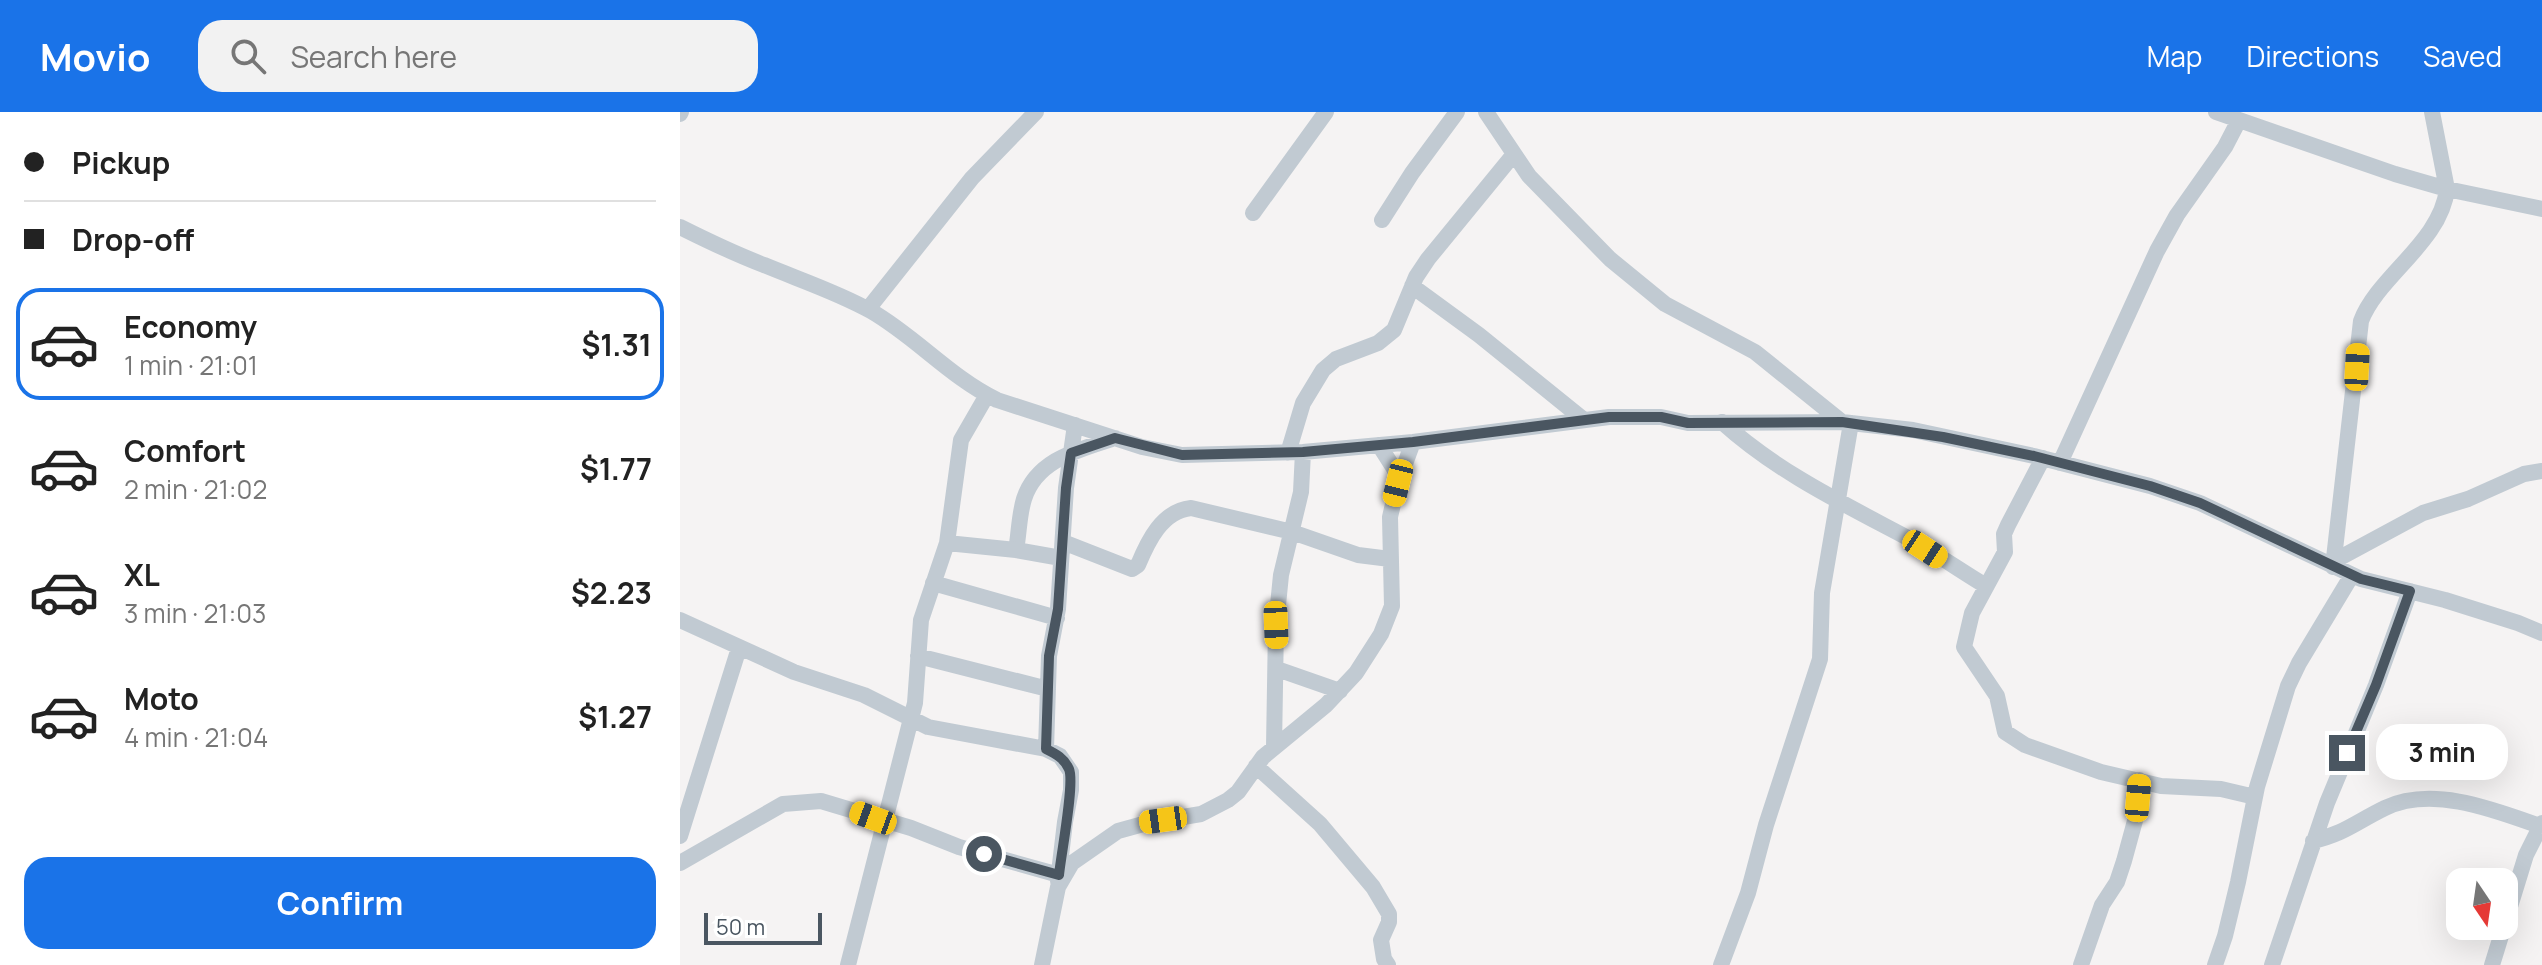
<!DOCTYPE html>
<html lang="en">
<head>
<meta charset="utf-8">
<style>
  body { margin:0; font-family:Manrope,sans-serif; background:#f2f2f2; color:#222; height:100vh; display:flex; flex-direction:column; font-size:30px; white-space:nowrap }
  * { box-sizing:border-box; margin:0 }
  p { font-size:26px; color:#767676 }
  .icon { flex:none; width:44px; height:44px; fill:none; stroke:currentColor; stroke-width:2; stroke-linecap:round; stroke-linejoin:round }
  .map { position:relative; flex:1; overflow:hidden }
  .drawer { display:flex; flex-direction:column; background:#fff; width:680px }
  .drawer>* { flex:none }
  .top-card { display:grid; align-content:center; height:176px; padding:0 24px; background:#fff }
  .needle { width:52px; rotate:167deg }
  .controls { position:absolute; left:1766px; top:756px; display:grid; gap:16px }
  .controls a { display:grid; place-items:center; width:72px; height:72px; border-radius:16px; background:#fff; box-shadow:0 8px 32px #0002; font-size:40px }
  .scale { position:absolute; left:24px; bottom:20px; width:118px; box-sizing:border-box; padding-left:8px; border:4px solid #4a5661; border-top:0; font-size:22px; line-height:28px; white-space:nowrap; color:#4a5661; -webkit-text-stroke:6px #fff; paint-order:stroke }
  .end { position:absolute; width:36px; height:36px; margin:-18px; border:10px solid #4a5661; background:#fff; box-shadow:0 0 0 4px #fff }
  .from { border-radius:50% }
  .bubble { position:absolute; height:56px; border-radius:24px; background:#fff; box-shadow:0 8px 32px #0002; font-size:26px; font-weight:700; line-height:56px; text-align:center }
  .car { position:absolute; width:24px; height:48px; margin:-24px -12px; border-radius:10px; box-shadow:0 0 6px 2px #0007; background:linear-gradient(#f5c518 24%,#345 0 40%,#f5c518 0 76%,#345 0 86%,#f5c518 0) }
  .top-card b { display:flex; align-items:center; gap:28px; height:76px; font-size:30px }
  .top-card b+b { border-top:2px solid #e0e0e0 }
  .top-card i { width:20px; height:20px; background:#222 }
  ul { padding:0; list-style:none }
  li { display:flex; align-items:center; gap:24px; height:112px; margin:0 16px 12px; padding:0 8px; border:4px solid transparent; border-radius:24px }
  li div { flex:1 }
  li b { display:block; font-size:30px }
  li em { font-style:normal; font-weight:700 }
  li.active { border-color:#1a73e8 }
  li>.icon { width:72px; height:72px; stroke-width:1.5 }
  .primary-button { display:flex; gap:16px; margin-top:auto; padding:16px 24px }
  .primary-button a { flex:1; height:92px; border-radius:24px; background:#1a73e8; color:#fff; font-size:32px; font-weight:700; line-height:92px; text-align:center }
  header { display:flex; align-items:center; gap:48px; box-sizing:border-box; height:112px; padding:0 40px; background:#1a73e8; color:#fff }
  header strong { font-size:38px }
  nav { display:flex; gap:44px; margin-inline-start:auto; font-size:28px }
  .search { width:560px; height:72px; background:#f2f2f2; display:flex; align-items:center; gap:20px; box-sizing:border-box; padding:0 28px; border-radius:24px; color:#767676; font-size:30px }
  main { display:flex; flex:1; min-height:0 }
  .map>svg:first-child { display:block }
</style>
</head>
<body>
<header>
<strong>Movio</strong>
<div class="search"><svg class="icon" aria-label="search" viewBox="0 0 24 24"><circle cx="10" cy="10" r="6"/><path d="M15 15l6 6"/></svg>Search here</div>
<nav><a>Map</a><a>Directions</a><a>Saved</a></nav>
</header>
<main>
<section class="drawer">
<div class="top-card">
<b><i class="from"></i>Pickup</b>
<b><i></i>Drop-off</b>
</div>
<ul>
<li class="active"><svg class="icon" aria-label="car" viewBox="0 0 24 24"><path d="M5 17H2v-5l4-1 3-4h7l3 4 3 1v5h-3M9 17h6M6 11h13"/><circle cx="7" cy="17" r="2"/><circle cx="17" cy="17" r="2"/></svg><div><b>Economy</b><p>1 min · 21:01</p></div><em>$1.31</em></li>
<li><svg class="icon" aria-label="car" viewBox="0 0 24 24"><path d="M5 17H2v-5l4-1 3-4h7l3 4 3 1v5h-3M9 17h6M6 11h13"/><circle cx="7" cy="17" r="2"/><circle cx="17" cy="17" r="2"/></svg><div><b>Comfort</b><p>2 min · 21:02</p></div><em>$1.77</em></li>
<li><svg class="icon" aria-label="car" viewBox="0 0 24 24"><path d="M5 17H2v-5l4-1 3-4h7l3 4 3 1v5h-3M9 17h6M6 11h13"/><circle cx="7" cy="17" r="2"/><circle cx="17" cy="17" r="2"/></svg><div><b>XL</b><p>3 min · 21:03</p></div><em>$2.23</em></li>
<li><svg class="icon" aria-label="car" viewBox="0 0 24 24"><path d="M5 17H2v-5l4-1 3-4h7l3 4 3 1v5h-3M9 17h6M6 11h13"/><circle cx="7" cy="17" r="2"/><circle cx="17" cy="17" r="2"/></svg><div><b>Moto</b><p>4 min · 21:04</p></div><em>$1.27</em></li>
</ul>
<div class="primary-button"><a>Confirm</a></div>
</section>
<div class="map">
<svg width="1862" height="853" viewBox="0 0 1862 853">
  <rect width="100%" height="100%" fill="#f5f3f3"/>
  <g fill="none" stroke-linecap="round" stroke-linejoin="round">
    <!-- minor -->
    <path stroke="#c1cad2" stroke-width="16" d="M806,0L849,64L930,147L985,192L1075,240L1162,310
      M1536,0L1715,62L1767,77L1862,97
      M0,2L1,0
      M573,101L646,0
      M702,108L732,61L777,0
      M0,115C28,129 55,142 84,153C120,168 157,180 191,199C236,225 270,265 317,288L462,335L502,343L623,340L733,330L929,305H981L1008,311L1162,310L1233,318L1354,344L1470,374L1520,391L1681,467L1765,488L1838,511L1862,521
      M732,174L799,223L904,308
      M188,197L292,66L356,0
      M1042,310C1096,359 1162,391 1226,425C1253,439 1279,458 1306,474
      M699,333L720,366
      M608,341L623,291L643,258L656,247L698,231L714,218L736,165L748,147L834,42
      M1363,346L1328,413L1324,422L1325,440L1292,501L1284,535L1317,584L1325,620L1345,633L1421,660L1481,674L1541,677L1575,685
      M1380,351L1477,139L1497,103L1545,35L1558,10
      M383,430L452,457L458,453C468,429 482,399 511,396L612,420L678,443L710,447
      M267,431L336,438L381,446
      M336,438C339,422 339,403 344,387C357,347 399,338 435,326
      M1654,449L1743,401L1788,387L1844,362L1862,359
      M1653,455L1681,209C1698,164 1761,130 1767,77L1752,0
      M253,471L377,506
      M0,508L114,560L184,583L248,615L366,637L380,644L391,660V678L385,710L378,769
      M238,544L368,577
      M597,557L660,579
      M594,635L596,513L601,463L621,380L623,340
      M366,637L369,544L378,497L386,376L395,313
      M576,654L640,712L693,775L709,802V810L701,828L704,847L708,853
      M0,724L59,536
      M1633,729C1666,721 1676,710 1705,696C1752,673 1815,698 1860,714
      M0,751L103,692L141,689L231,716L279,735L379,763
      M168,853L235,591L241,508L267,431L281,328L307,283
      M362,853L378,775L392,751L438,719L467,711L521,702L548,688L558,680L583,645L646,593L676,561L701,522L712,494L710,405L718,371L733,330
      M1041,853L1068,781L1086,713L1140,547L1142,481L1171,311
      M1401,853L1422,793L1437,770L1444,749L1456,705L1459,668
      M1535,853L1545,824L1558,770L1577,675L1608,574L1619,551L1672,463
      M1592,853L1647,691L1696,573L1730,479
      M1812,853L1846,743L1862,711"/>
  </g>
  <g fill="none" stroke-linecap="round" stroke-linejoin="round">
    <!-- route -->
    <path stroke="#4a5661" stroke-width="10" d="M304,742L379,763C381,742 395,671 389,657C384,646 376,642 366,637L369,544L378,497L386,376L391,341L435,326L502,343L623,340L733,330L929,305H981L1008,311L1162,310L1263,325L1354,344L1470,374L1520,391L1681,467L1730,479L1696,573L1667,641"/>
  </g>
</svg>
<div class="controls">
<a><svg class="needle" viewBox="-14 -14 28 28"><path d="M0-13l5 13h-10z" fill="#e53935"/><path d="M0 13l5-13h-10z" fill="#767676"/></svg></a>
</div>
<div class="scale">50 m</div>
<i class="end from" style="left:304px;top:742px"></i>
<i class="end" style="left:1667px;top:641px"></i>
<div class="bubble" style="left:1696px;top:612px;width:132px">3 min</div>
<i class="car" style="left:1677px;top:255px;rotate:3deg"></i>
<i class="car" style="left:718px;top:371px;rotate:194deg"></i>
<i class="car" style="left:1245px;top:437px;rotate:123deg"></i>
<i class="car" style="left:596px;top:513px;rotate:178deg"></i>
<i class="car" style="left:1458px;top:686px;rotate:5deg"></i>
<i class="car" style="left:193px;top:706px;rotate:290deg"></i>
<i class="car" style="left:483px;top:708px;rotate:262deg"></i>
</div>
</main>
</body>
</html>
